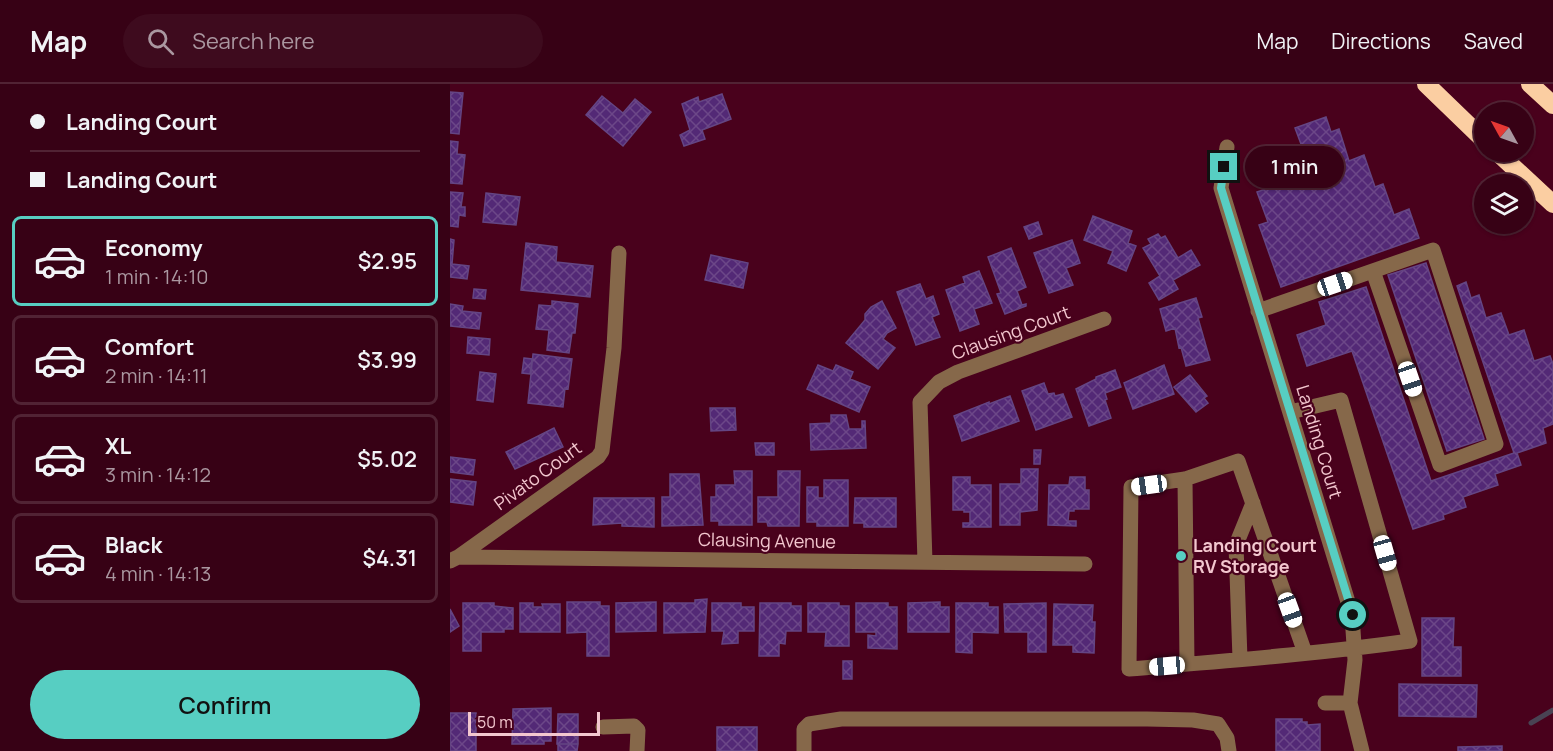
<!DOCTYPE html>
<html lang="en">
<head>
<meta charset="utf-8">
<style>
  body { margin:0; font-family:Manrope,sans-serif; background:#3e0b1e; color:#f1f3f6; height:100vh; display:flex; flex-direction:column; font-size:22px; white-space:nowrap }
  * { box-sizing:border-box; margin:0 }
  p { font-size:20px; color:#aa97a0 }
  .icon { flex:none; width:33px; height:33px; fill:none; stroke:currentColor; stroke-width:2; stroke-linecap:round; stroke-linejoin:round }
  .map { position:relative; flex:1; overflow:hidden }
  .side { display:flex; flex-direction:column; background:#370115; width:450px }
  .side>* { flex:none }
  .top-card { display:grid; align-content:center; height:132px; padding:0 30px; background:#370115 }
  .needle { width:39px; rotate:310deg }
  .buttons { position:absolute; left:1024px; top:18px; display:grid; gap:12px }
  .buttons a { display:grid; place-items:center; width:60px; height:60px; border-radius:50%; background:#370115; box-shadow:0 2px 4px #0004,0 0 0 2px #512334; font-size:30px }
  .scale { position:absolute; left:18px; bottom:15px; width:132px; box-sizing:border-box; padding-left:6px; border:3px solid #f3c7cf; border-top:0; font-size:16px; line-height:21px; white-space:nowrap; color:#f3c7cf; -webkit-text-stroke:4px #49011c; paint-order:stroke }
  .end { position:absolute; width:27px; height:27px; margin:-14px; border:8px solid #57cec2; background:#111; box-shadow:0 0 0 3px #111 }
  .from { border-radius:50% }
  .bubble { position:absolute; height:42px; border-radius:21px; background:#370115; box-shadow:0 2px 4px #0004,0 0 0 2px #512334; font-size:20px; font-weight:600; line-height:42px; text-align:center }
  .car { position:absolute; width:18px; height:36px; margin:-18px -9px; border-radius:8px; box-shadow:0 0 4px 2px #0007; background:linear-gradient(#fff 24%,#345 0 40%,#fff 0 76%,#345 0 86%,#fff 0) }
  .top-card b { display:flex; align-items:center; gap:21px; height:57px; font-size:22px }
  .top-card b+b { border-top:2px solid #512334 }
  .top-card i { width:15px; height:15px; background:#f1f3f6 }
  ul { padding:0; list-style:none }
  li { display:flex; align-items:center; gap:18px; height:90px; margin:0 12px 9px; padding:0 18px; border:3px solid #512334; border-radius:9px }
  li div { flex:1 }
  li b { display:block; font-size:22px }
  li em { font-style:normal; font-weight:600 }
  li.selected { border-color:#57cec2 }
  li>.icon { width:54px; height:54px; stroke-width:1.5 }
  .action { display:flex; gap:12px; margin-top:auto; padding:12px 30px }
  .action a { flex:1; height:69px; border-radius:36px; background:#57cec2; color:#111; font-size:24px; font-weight:600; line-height:69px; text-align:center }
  header { display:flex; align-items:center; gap:36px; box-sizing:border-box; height:84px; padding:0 30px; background:#370115; border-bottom:2px solid #512334 }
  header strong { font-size:28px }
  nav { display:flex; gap:33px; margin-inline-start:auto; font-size:21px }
  .search { width:420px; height:54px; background:#3e0b1e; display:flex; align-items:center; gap:15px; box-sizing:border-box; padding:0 21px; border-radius:33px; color:#aa97a0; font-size:22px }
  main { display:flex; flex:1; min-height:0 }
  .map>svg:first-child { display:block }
</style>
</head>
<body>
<header>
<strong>Map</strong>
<div class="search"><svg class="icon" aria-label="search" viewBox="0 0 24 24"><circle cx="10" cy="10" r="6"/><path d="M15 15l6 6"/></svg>Search here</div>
<nav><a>Map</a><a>Directions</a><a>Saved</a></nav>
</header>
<main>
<section class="side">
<div class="top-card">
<b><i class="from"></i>Landing Court</b>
<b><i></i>Landing Court</b>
</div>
<ul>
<li class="selected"><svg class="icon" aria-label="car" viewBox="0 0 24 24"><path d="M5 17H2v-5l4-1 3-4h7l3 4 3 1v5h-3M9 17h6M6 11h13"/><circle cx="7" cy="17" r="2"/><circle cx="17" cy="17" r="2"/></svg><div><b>Economy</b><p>1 min · 14:10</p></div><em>$2.95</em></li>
<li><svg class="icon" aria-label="car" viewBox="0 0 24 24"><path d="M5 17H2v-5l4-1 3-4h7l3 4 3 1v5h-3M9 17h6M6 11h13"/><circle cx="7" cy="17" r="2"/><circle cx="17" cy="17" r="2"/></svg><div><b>Comfort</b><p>2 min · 14:11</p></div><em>$3.99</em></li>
<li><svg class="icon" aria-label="car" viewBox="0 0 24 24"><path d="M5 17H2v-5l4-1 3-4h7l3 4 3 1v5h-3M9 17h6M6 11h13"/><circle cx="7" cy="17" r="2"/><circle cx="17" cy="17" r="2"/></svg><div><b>XL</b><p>3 min · 14:12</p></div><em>$5.02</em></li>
<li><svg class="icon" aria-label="car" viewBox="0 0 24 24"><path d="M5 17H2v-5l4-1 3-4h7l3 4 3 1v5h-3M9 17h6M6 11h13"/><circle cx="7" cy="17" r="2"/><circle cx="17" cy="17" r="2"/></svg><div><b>Black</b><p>4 min · 14:13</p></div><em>$4.31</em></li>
</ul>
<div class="action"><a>Confirm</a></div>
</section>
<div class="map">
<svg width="1103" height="667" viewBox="0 0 1103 667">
  <defs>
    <pattern id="building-cross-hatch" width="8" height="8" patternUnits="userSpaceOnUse" patternTransform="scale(1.5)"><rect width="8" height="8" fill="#532976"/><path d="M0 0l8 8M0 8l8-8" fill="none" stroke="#6c4788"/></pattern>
  </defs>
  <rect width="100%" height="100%" fill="#49011c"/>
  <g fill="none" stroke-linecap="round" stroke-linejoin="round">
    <!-- stream -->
    <path stroke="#494353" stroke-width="5" d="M1081,639L1103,626"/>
  </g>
  <!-- building -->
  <path fill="url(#building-cross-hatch)" stroke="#644583" stroke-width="1.5" d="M0,8L13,9L9,50L0,49Z
    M272,10L281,35L252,46L255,55L234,62L230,51L240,46L232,20L248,13L249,18Z
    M152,12L173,29L185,15L201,28L173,62L136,31Z
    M876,33L881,48L889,45L899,77L914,71L925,103L933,100L944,131L959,125L969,154L831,203L809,141L818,138L807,108L838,97L828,68L851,60L845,44Z
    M0,57L8,58L7,70L15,71L12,100L0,99Z
    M0,108L13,109L11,123H15V132L9,131L8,143L0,142Z
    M36,109L70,113L66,141L33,138Z
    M643,132L682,147L678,159L686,162L676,187L658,179L663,167L634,156Z
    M588,138L592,150L579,155L574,143Z
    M708,150L711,154L715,152L728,174L741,166L750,181L723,196L728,205L709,216L699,199L710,192L693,164L701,160L698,155Z
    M0,155L4,156L2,180L19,182L17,195L0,193Z
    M622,156L630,179L616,184L623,201L599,209L584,169Z
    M76,159L107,163L106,178L143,182L140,213L71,206Z
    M561,164L576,203L567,207L572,221L576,220V222L555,230L547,210L551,209L538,173Z
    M261,171L298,179L293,204L255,196Z
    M976,179L1034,355L997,367L938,191Z
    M529,187L542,219L524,225L529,240L510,247L496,206L515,199L513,193Z
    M1016,198L1021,214L1029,211L1036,234L1051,229L1059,251L1074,246L1084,277L1100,272L1103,280V340L1093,344L1096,359L1067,369L1071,381L1045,390L1048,401L1013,413L1016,423L993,431L994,435L963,445L902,267L857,282L847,251L876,241L869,218L916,203L981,397L1064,369L1007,202Z
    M470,200L476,215L483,212L489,230L482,233L490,253L466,261L447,208Z
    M24,205L36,206L35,215L23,214Z
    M746,214L752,233L748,234L760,276L736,282L731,263L729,264L725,244L716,247L710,225Z
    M102,217L128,220L125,249H122L119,269L97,266L99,246L86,245L89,221L102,222Z
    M432,217L446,244L437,249L433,255L445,264L428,285L396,259L415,236V230L421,223Z
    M0,220L13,222L12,227L31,229L29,245L0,242Z
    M18,253L40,255L39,271L17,269Z
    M83,270L122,275L118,305L115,304L113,323L78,319Z
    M74,274L82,275L80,290L72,289Z
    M368,281L383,287L386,281L403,288L400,295L420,303L409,328L357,305Z
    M714,281L724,310L683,325L674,299Z
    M665,286L671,303L655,309L657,315L655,316L661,334L639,342L626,305L646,295V293Z
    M30,288L46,290L43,318L27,316Z
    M740,291L757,312L754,314L758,319L746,328L724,303Z
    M594,299L598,310L604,309L605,312L613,310L622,333L586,346L572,307Z
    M560,312L569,337L512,357L504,332L539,318V320Z
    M260,324H285L286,346L261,347Z
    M381,331H396L399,345H412V337H415L416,364L361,366L360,340L381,339Z
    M104,344L113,363L65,385L56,368Z
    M305,359H324V371H306Z
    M584,366H591L590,380H584Z
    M0,373L25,376L23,391L0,388Z
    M571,385H588L587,426L570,428V441H550V400H571Z
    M284,387H302V441H269V437H261V413H266V401H285Z
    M328,387H350L349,442H318L317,438H308V413H328Z
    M220,390H249L253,441L212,442V413H220Z
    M503,393H520V401H541V443H513V439H520V428H514V426H503Z
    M620,393H635V406H639V425H624V427H619L618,437H626V442L598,441L599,401H619Z
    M0,395L26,398L23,421L0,418Z
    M374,396H398V442H367V438H357V403H368V414H374Z
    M144,414H204V443L172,442V439L143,441Z
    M405,414H446V443H414V439H404Z
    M257,515L255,548L214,549V519H245V516Z
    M117,518H150V522H159V572H137V548L117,549Z
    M206,518V547L166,548V519Z
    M490,518V523H499V548H458V519Z
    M13,519H44V522L63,524V545H54V548H31V567H13Z
    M70,519H83V523H93L92,520H110V548H70Z
    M262,519H291V523H304V547H288V559L272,560L274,547H262Z
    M310,519H341V522H351V547H336L335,560L329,559V572H309Z
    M358,519H389V522H399V562H375L376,548H358Z
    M406,519H438V523H447V565L418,564V551L426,552V548H406Z
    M506,519H538V523H548V549L522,548V569L506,568Z
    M596,519V568H578V548H555L554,520Z
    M604,520L643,521L642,538H645L644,569L623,568V561H603Z
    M0,525L9,542L0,548Z
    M972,534H1004L1003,563H1011V592H972Z
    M393,577H402V595H393Z
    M949,600L1027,601L1026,633L949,632Z
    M101,624V657H94V660H62L63,625Z
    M0,629H26V667H0Z
    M108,630H128V660H107Z
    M826,635H852V638H857V641L870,640V667H826Z
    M267,643H307V667H267Z
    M108,660H128L127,667H108Z
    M1052,662V667H1008V663Z"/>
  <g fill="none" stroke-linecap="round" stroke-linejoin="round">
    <!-- minor -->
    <path stroke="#86684a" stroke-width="15" d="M777,63L771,104L902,531L905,576L900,619L912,667
      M808,227L983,166L1046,360L990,381L923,187
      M840,328L891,316L960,557C867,570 773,577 679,585L681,403L735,395L788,377L855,569
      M735,395L737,580
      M8,473L148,373L152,367L164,264L169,169
      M0,477L8,473L635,480
      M475,478L470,318L489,298L508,288L654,235
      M790,575L786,461L803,419
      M875,619H900
      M153,643L184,642L188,646L187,667
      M354,667V645L359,640L391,635H697L743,636L768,640L777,654L779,667"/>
    <!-- highway -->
    <path stroke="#fbcea2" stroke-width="18" d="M976,0L1035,57
      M1080,0L1103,21
      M1047,68L1103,120"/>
  </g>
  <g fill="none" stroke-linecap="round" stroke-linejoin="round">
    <!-- route -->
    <path stroke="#57cec2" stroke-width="8" d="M774,83L771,104L903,531"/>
  </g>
  <!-- markers -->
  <circle fill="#57cec2" stroke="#49011c" stroke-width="2" cx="731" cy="472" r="6"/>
  <g text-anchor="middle" stroke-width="4.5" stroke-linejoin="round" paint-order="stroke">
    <!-- street labels -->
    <g font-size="18" fill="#f3c7cf" stroke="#49011c">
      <text transform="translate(561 249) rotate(-20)" y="6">Clausing Court</text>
      <text transform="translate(869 358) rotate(73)" y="6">Landing Court</text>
      <text transform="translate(88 392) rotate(-36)" y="6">Pivato Court</text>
      <text transform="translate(317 457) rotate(1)" y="6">Clausing Avenue</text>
    </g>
    <!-- poi labels -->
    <g font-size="18" font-weight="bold" fill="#f3c7cf" stroke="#49011c" text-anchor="start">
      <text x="743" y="468">Landing Court<tspan x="743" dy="21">RV Storage</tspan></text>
    </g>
  </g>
</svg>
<div class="buttons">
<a><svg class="needle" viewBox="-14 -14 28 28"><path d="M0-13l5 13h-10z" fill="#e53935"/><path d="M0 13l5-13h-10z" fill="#aa97a0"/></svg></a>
<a><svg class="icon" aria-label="layers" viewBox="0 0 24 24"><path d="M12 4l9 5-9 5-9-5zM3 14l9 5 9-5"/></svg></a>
</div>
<div class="scale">50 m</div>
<i class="end from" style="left:903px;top:531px"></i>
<i class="end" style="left:774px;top:83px"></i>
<div class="bubble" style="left:795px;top:62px;width:99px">1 min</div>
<i class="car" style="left:885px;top:200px;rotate:71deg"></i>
<i class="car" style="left:960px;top:295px;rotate:161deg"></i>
<i class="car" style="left:699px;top:401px;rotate:262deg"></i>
<i class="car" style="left:935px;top:469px;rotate:164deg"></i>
<i class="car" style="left:840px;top:526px;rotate:160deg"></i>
<i class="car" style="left:717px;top:582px;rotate:265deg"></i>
</div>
</main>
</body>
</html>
